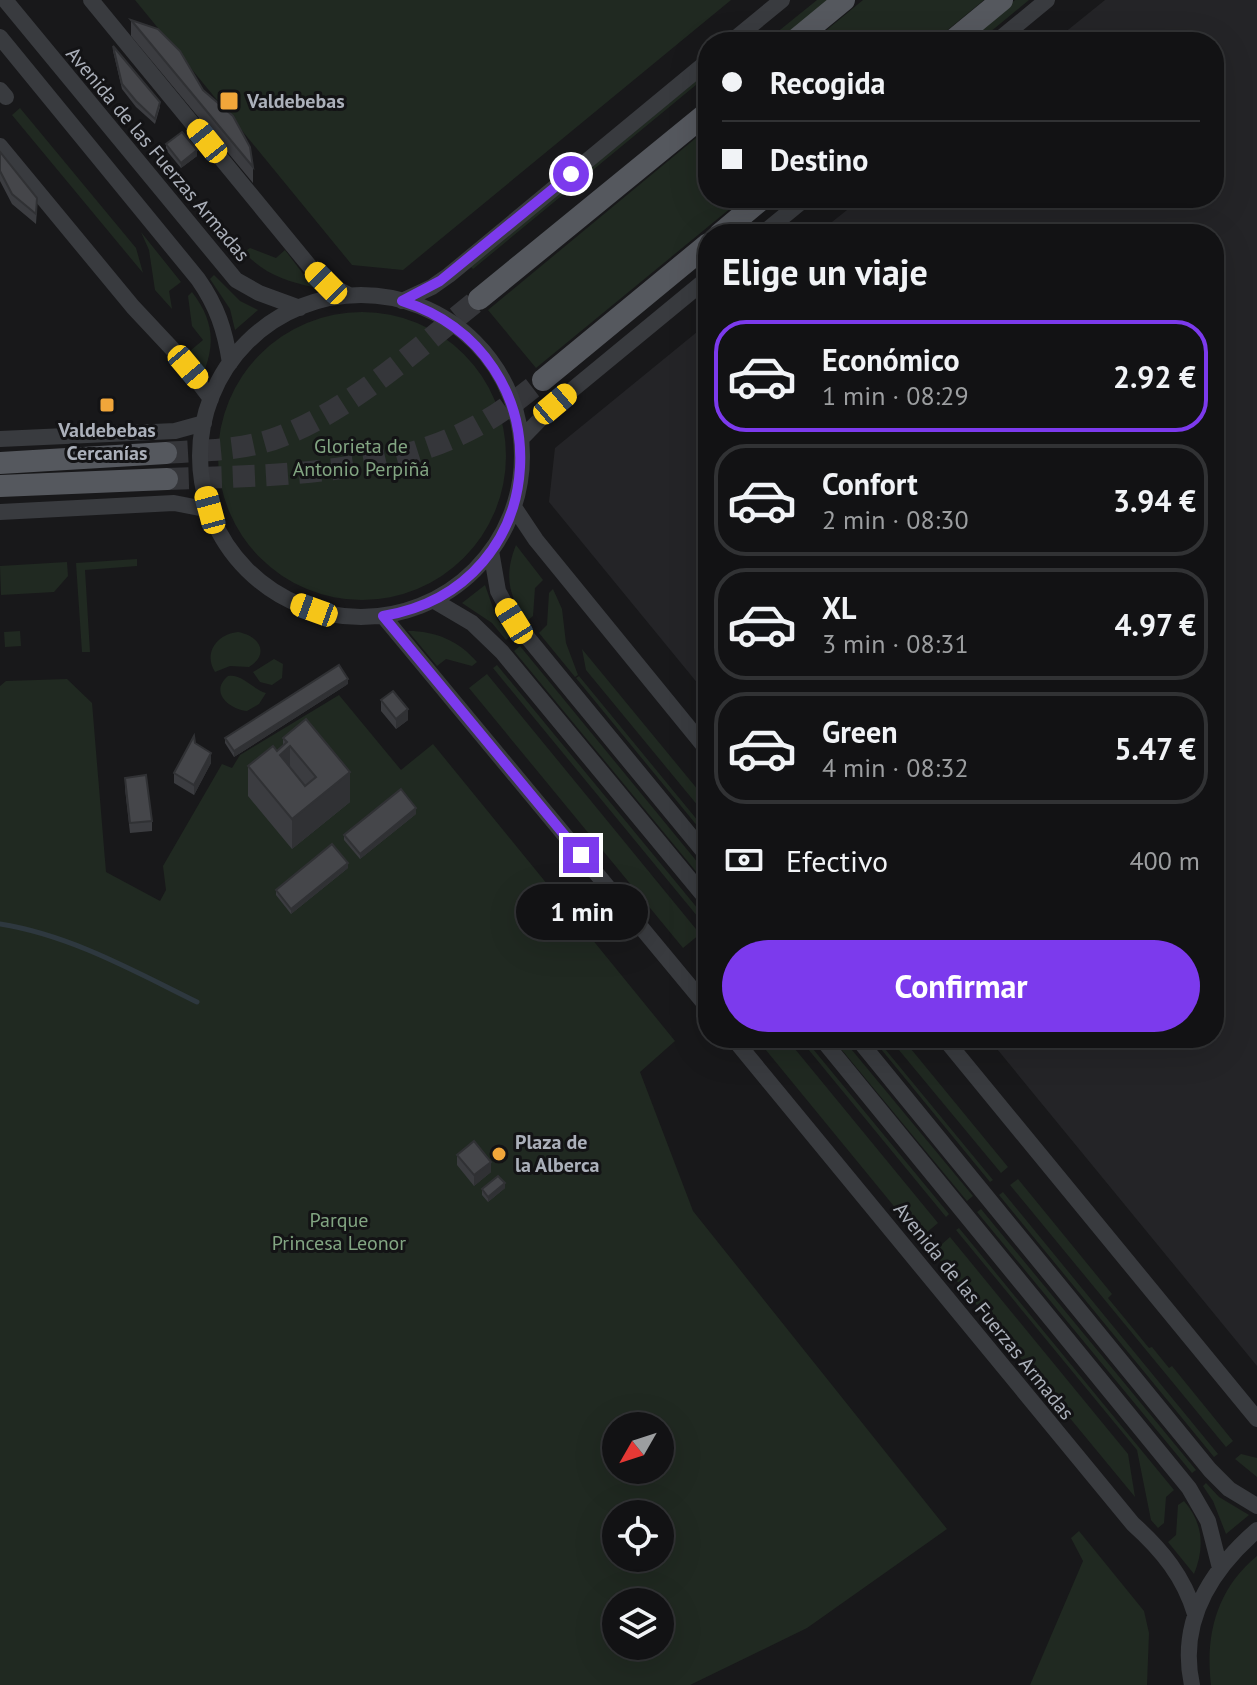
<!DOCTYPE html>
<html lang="es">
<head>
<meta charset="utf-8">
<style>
  body { margin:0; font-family:"PT Sans",sans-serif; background:#1f2022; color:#f1f3f6; height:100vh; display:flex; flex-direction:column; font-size:30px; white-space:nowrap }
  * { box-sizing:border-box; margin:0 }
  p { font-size:26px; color:#9c9ea0 }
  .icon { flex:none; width:44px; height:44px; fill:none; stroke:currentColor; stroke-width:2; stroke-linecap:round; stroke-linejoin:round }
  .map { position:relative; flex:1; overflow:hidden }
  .drawer { position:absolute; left:698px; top:224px; width:526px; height:824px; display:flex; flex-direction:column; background:#121214; border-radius:32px; box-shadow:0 8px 32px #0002,0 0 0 2px #313234 }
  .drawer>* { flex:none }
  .hud { position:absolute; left:698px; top:32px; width:526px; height:176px; border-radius:32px; box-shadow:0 8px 32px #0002,0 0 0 2px #313234; display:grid; align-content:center; height:176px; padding:0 24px; background:#121214 }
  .needle { width:52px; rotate:231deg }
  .fabs { position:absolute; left:602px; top:1412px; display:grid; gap:16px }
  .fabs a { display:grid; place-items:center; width:72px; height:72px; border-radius:50%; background:#121214; box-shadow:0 8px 32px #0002,0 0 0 2px #313234; font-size:40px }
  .end { position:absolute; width:36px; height:36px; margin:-18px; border:10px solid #7c3aed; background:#fff; box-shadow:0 0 0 4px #fff }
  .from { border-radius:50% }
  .bubble { position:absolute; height:56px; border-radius:28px; background:#121214; box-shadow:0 8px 32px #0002,0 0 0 2px #313234; font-size:26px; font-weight:700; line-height:56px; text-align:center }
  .car { position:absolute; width:24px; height:48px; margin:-24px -12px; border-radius:10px; box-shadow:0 0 6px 2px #0007; background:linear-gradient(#f5c518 24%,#345 0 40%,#f5c518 0 76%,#345 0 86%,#f5c518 0) }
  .hud b { display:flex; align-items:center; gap:28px; height:76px; font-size:30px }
  .hud b+b { border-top:2px solid #313234 }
  .hud i { width:20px; height:20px; background:#f1f3f6 }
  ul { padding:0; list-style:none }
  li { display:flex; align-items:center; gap:24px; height:112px; margin:0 16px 12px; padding:0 8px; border:4px solid #313234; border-radius:32px }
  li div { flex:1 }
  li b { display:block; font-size:30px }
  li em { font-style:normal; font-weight:700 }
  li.on { border-color:#7c3aed }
  li>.icon { width:72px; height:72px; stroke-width:1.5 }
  h2 { padding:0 24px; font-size:36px; line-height:96px }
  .pay { display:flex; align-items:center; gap:20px; height:88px; padding:0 24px; font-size:30px }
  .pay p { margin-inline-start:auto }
  .button { display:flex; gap:16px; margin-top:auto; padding:16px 24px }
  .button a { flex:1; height:92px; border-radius:48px; background:#7c3aed; color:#fff; font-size:32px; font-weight:700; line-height:92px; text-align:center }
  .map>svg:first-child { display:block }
</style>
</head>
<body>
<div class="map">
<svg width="1257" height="1685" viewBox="0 0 1257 1685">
  <rect width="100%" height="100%" fill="#18181a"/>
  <!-- built -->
  <path fill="#242427" d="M1105,0H1257V1366L988,1038H1214V234H817L862,198H1214V42H1053Z
    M708,323V696L549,502L555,448Z"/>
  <!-- green -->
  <path fill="#202921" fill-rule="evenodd" d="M135,0H731L403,270L352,265Z
    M817,0H831L780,42H765Z
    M863,0H984L933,42H812Z
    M1015,0H1029L978,42H964Z
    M708,71V75L473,269L471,267Z
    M20,108L136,248L143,273L12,115Z
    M708,128V198H743L536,368L488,310Z
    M141,232L181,282L169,291L172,309L155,290L149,250Z
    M250,248L276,258L285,250L313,287C286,281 264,274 244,252Z
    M214,275L240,301L258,310L235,330L230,309L210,279Z
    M192,292C211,317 216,339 205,369L190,351L203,340L192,326L188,296Z
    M218 456a144 144 0 1 1 288 0a144 144 0 1 1-288 0Z
    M516,545L543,580L535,588L533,616L527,621C508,596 504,575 516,545Z
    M137,559V566L85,570L90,652H82L76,563Z
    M67,562L68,576L54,592L1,595L0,566Z
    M485,585L497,619L510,636L506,640L492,623L462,603Z
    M553,589L562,609L566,643L578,675L575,677L539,633L547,625L549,593Z
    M20,631L21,646L5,647L4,632Z
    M408,631C436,631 459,641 477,662L472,666L446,659L437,666Z
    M238,632C260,636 270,654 249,667L230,666L215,672C203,653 217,634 238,632Z
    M520,646L708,875V886L514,651Z
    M582,649L708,802V818L586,670Z
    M274,659L283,664L282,678L272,685L260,682L253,672Z
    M497,665L708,921L707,928L493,668Z
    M487,674L700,934L683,948L469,688Z
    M228,676C243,674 252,689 266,693L259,704L247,711C229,709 209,692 228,676Z
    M579,676L708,833V839L576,678Z
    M67,679L92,703L106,872L160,901L166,890L163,866L222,764L232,768L240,755L339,695L401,770L433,744L675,1041L640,1072L693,1211L947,1529L807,1628L690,1685H0V686L6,681ZM616,1426H660V1470H616ZM616,1514H660V1558H616ZM616,1602H660V1646H616Z
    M756,1038H786L938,1223L920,1238Z
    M799,1038H804L949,1214L946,1217Z
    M832,1038H842L973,1196L967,1201Z
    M872,1038H876L993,1180L990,1182Z
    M889,1038H902L1008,1167L1001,1173Z
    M1018,1179L1112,1294L1108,1298L1149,1348L1152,1347L1169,1368L1172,1366L1233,1441L1226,1447L1010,1185Z
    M1003,1192L1218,1454L1214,1457L999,1195Z
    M981,1209L1196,1470L1192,1473L977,1212Z
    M959,1228L1174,1490L1166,1497L1164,1523L1158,1528L1151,1520L1137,1450L956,1230Z
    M950,1237L1128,1454L1135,1497L933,1252Z
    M1241,1454L1257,1458V1477L1235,1459Z
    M1206,1483L1219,1497L1249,1515L1226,1534L1213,1501L1203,1486Z
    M1184,1501C1203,1523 1205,1547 1194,1574L1168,1542L1176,1535L1178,1505Z
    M1079,1531L1144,1611L1149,1633L1147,1685H1030L1083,1561L1071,1538Z
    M1257,1556V1685H1211C1205,1634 1217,1589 1257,1556Z"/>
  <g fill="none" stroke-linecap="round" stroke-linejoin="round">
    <!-- stream -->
    <path stroke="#2e383f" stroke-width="5" d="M0,924C70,935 134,971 197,1002"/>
    <!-- major-tunnel -->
    <path stroke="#35363a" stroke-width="22" stroke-dasharray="22 11" stroke-linecap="butt" d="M166,453C205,450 245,451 282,436C353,408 419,347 479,299
      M167,479C275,475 393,477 489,419C508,408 525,393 543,380"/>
    <!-- minor -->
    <path stroke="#393b3f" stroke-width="16" d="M5,0L236,280L259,293L300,308
      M91,0L311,268L326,283L349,295
      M0,37L198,279C217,306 225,330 230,363
      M731,42L782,0
      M996,42L1047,0
      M0,90L6,97
      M0,146L133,307L177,354L211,399
      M762,234L806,198
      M200 456a161 161 0 1 1 322 0a161 161 0 1 1-322 0Z
      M402,301L432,287L449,275L708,61
      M0,439L175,431L204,423
      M521,439L555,404L708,278
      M514,507L536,540L708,751
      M0,512L174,503L210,510
      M491,551L498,591L514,621L708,857
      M433,600L472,623L502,652L708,901
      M383,616L708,1008
      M733,1038L1133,1524C1162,1550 1184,1577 1195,1614
      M821,1038L1189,1488L1208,1521L1220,1568
      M857,1038L1210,1470L1229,1489L1257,1506
      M944,1038L1257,1419
      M1192,1685C1178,1621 1211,1570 1257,1530"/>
    <!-- major -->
    <path stroke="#55585e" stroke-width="22" d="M793,42L844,0
      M951,42L1002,0
      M720,234L763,198
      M479,299L708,112
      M543,380L708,244
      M0,463L166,453
      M0,486L167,479"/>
  </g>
  <!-- wall -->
  <path fill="#3b3c40" d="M131,20L203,90L253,167V183L131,36Z
    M113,46L160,107L155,124L136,107L122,89L113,51Z
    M166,144L197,156L181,168L166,150Z
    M0,152L37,209L36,224L12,204L0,181Z
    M348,684L234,757L225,743V738Z
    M381,700L408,720L396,729L381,711Z
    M283,738L350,802L292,849L248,796V766L277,751L283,745Z
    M195,743L211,763L194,795L174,783V773Z
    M125,778L152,821V831L130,833L125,789Z
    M416,814L360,859L344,840V835Z
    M348,868L291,914L276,895V890Z
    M457,1155L491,1172L474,1186L457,1165Z
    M505,1188L488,1202L482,1195V1189Z"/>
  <!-- shaded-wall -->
  <path fill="#303134" d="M197,150V156L181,168V163Z
    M348,679V684L234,757V751Z
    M408,709V720L396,729V719Z
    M290,746V776L280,755Z
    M211,753V763L194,795V785Z
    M350,772V802L292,849V819Z
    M416,808V814L360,859V854Z
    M348,863V868L291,914V909Z
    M491,1162V1172L474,1186V1175Z
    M505,1183V1188L488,1202V1197Z"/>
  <!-- building -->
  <path fill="#45464a" stroke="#303134" stroke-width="2" fill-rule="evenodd" d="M131,20L158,29L180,51L203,90L233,116L250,147L253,167Z
    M113,46L160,102L155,119L136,101L122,84Z
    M182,132L197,150L181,163L166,144Z
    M0,152L37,198L36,214L12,194L0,171Z
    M339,665L348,679L234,751L225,738Z
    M393,691L408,709L396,719L381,700Z
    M306,719L350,772L292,819L248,766L273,746L277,751L287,742L283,738ZM290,746L316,777L305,786L280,755Z
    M194,736L195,743L211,753L194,785L174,773Z
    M146,775L152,821L130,823L125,778Z
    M401,789L416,808L360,854L344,835Z
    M332,844L348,863L291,909L276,890Z
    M474,1141L491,1162L474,1175L457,1155Z
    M498,1176L505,1183L488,1197L482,1189Z"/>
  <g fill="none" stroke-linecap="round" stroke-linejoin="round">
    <!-- route -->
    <path stroke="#7c3aed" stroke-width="10" d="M571,174L440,281L402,301C568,354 557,587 383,616L581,855"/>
  </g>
  <!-- markers -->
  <g fill="#f1a63a" stroke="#131315" stroke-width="3">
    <rect x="219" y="91" width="20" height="20" rx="4"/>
    <rect x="99" y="397" width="16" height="16" rx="4"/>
    <circle cx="499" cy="1154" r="8"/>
  </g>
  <g text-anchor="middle" stroke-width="6" stroke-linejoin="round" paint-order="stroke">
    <!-- poi labels -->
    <g font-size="20" font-weight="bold" fill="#abb0ba" stroke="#131315" text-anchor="start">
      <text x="247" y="108">Valdebebas</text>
      <text x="107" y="437" text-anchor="middle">Valdebebas<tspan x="107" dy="23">Cercanías</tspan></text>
      <text x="515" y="1149">Plaza de<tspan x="515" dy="23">la Alberca</tspan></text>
    </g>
    <!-- street labels -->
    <g font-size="20" fill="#abb0ba" stroke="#131315">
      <text transform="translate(158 154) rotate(50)" y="7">Avenida de las Fuerzas Armadas</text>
      <text transform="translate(984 1311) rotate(51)" y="7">Avenida de las Fuerzas Armadas</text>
    </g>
    <!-- park labels -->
    <g font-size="20" fill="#82a582" stroke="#131315">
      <text x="361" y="453">Glorieta de<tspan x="361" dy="23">Antonio Perpiñá</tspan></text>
      <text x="339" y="1227">Parque<tspan x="339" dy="23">Princesa Leonor</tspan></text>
    </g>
  </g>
</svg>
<div class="fabs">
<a><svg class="needle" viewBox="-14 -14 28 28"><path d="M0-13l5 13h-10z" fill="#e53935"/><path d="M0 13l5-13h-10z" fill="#9c9ea0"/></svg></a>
<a><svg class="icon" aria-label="locate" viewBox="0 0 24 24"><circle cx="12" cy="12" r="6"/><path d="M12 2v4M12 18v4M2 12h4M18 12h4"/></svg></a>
<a><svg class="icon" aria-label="layers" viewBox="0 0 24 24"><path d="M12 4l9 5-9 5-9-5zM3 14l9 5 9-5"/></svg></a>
</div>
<i class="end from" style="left:571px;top:174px"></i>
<i class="end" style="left:581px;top:855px"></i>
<div class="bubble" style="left:516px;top:884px;width:132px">1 min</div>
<i class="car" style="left:207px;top:141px;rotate:321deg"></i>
<i class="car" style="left:326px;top:283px;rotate:315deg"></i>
<i class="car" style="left:188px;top:367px;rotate:140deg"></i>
<i class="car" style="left:555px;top:404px;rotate:50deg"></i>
<i class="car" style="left:210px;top:510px;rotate:345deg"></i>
<i class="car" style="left:314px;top:610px;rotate:290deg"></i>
<i class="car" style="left:514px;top:621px;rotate:328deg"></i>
<div class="hud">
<b><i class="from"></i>Recogida</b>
<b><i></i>Destino</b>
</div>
<section class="drawer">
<h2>Elige un viaje</h2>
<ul>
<li class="on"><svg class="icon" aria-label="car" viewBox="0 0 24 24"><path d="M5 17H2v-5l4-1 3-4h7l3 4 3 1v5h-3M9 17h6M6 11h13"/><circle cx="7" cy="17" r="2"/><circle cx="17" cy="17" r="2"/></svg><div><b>Económico</b><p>1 min · 08:29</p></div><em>2.92 €</em></li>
<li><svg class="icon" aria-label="car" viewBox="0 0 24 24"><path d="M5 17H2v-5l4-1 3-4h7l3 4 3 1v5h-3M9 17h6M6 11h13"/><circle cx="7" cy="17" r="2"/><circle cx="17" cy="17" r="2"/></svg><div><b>Confort</b><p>2 min · 08:30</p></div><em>3.94 €</em></li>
<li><svg class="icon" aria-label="car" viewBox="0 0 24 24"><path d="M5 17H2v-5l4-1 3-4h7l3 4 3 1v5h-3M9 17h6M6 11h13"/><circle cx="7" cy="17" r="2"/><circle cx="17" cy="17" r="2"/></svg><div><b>XL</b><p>3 min · 08:31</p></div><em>4.97 €</em></li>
<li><svg class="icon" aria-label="car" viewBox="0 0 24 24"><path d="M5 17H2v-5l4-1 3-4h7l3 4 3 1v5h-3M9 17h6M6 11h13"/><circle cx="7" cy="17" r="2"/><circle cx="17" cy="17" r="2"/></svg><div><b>Green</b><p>4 min · 08:32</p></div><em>5.47 €</em></li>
</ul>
<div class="pay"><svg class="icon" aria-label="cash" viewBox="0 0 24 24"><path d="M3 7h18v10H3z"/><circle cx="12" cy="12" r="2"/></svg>Efectivo<p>400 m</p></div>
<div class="button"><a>Confirmar</a></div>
</section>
</div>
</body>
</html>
